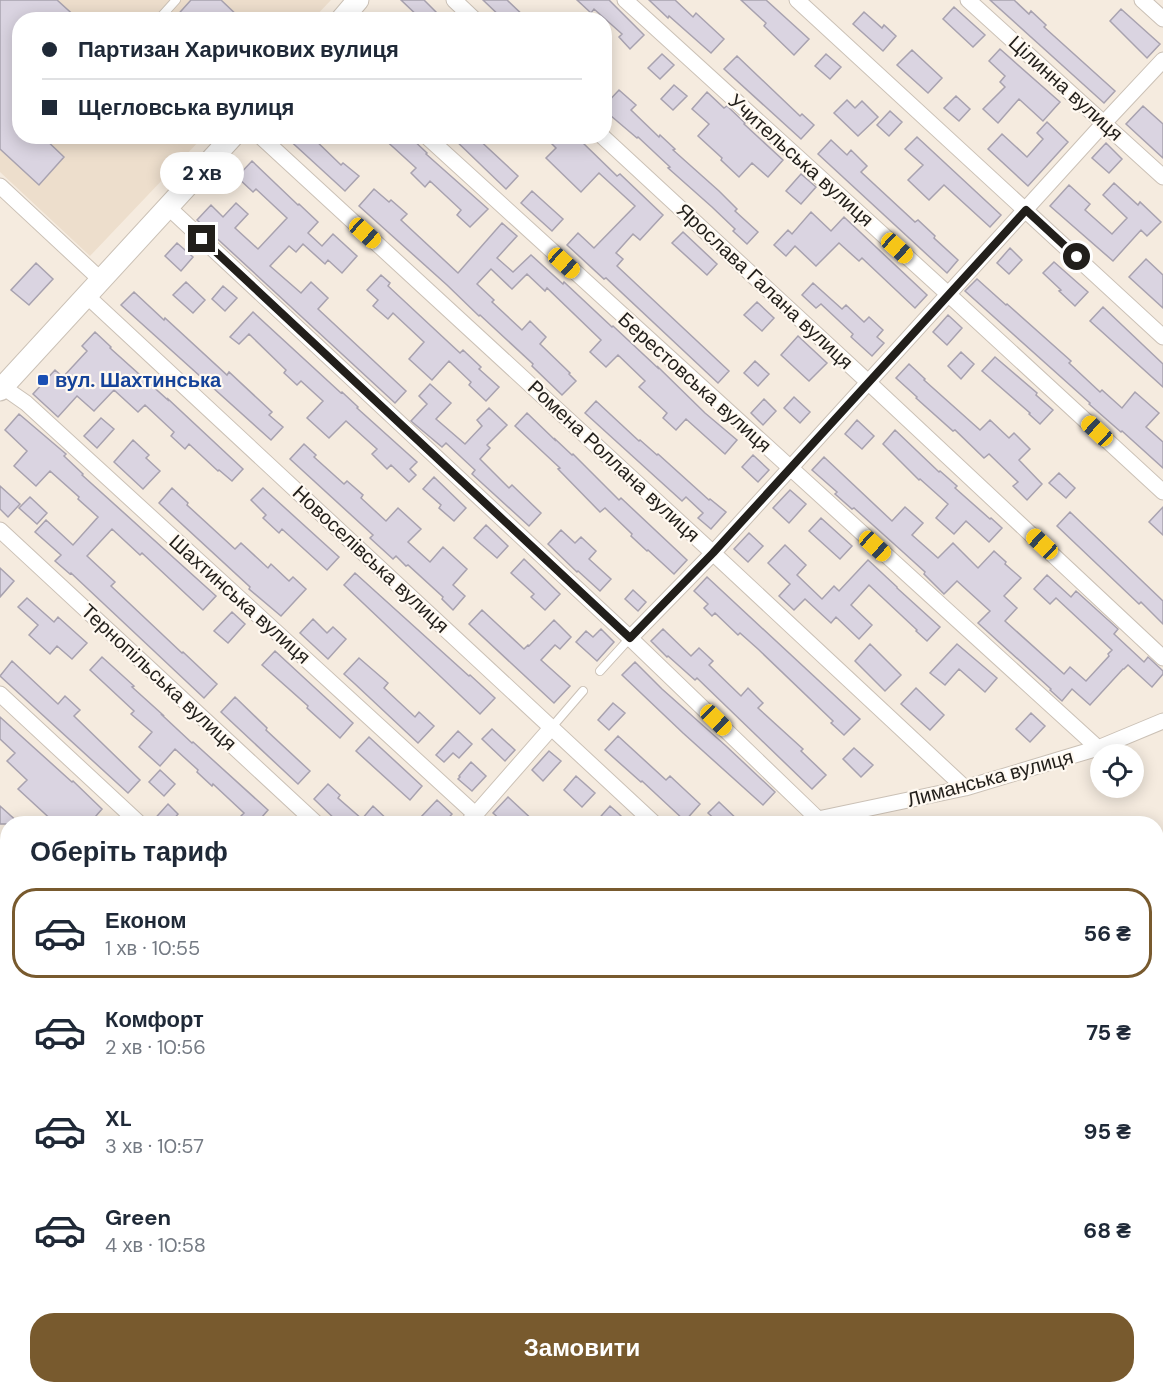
<!DOCTYPE html>
<html lang="uk">
<head>
<meta charset="utf-8">
<style>
  body { margin:0; font-family:"DM Sans",sans-serif; background:#f2f2f3; color:#1f2937; height:100vh; display:flex; flex-direction:column; font-size:22px; white-space:nowrap }
  * { box-sizing:border-box; margin:0 }
  p { font-size:20px; color:#747a83 }
  .icon { flex:none; width:33px; height:33px; fill:none; stroke:currentColor; stroke-width:2; stroke-linecap:round; stroke-linejoin:round }
  .map { position:relative; flex:1; overflow:hidden }
  .panel { position:absolute; left:0px; top:816px; width:1164px; height:578px; display:flex; flex-direction:column; background:#fff; border-radius:24px 24px 0 0; box-shadow:0 3px 15px #0003 }
  .panel>* { flex:none }
  .guide { position:absolute; left:12px; top:12px; width:600px; height:132px; border-radius:24px; box-shadow:0 3px 15px #0003; display:grid; align-content:center; height:132px; padding:0 30px; background:#fff }
  .buttons { position:absolute; left:1090px; top:744px; display:grid; gap:12px }
  .buttons a { display:grid; place-items:center; width:54px; height:54px; border-radius:50%; background:#fff; box-shadow:0 3px 15px #0003; font-size:30px }
  .end { position:absolute; width:27px; height:27px; margin:-14px; border:8px solid #221f1b; background:#fff; box-shadow:0 0 0 3px #fff }
  .from { border-radius:50% }
  .bubble { position:absolute; height:42px; border-radius:21px; background:#fff; box-shadow:0 3px 15px #0003; font-size:20px; font-weight:700; line-height:42px; text-align:center }
  .car { position:absolute; width:18px; height:36px; margin:-18px -9px; border-radius:8px; box-shadow:0 0 4px 2px #0007; background:linear-gradient(#f5c518 24%,#345 0 40%,#f5c518 0 76%,#345 0 86%,#f5c518 0) }
  .guide b { display:flex; align-items:center; gap:21px; height:57px; font-size:22px }
  .guide b+b { border-top:2px solid #e0e1e3 }
  .guide i { width:15px; height:15px; background:#1f2937 }
  ul { padding:0; list-style:none }
  li { display:flex; align-items:center; gap:18px; height:90px; margin:0 12px 9px; padding:0 18px; border:3px solid transparent; border-radius:24px }
  li div { flex:1 }
  li b { display:block; font-size:22px }
  li em { font-style:normal; font-weight:700 }
  li.current { border-color:#785a2e }
  li>.icon { width:54px; height:54px; stroke-width:1.5 }
  h2 { padding:0 30px; font-size:27px; line-height:72px }
  .primary-button { display:flex; gap:12px; margin-top:auto; padding:12px 30px }
  .primary-button a { flex:1; height:69px; border-radius:24px; background:#785a2e; color:#fff; font-size:24px; font-weight:700; line-height:69px; text-align:center }
  .map>svg:first-child { display:block }
</style>
</head>
<body>
<div class="map">
<svg width="1163" height="1393" viewBox="0 0 1163 1393">
  <rect width="100%" height="100%" fill="#f5ebdf"/>
  <!-- built -->
  <path fill="#eddecc" d="M0,0H331L313,19L20,20V136L203,137L90,256L0,172Z
    M7,1184V1339L0,1342V1187Z"/>
  <!-- green -->
  <path fill="#b0dab9" d="M1163,996V1393H185L201,1386H1156V998Z"/>
  <!-- building -->
  <path fill="#dad4e1" stroke="#a8a2af" stroke-width="1.5" d="M0,0H57L79,20H20V136H42L64,157L39,185L0,149Z
    M191,0H221L242,20H173Z
    M401,0H424L444,20H422Z
    M483,0H507L528,20H504Z
    M577,0H609L644,35L630,49L619,37L622,34L594,9L591,13Z
    M649,0H675L693,17L696,13L724,39L711,53L669,16L668,18Z
    M741,0H766L809,39L794,55L764,26L766,23Z
    M990,0H1014L1029,14L1031,11L1046,25L1044,27L1115,91L1104,103Z
    M954,7L985,35L973,47L943,19Z
    M1121,9L1160,44L1147,58L1110,21Z
    M864,12L882,28L884,25L896,36L883,51L853,24Z
    M1000,49L1060,102L1043,121L1019,99L998,123L983,109L1005,87L1000,82L1005,76L989,61Z
    M912,50L942,78L928,93L897,65Z
    M662,54L674,65L660,79L648,68Z
    M826,54L841,67L830,79L815,66Z
    M737,56L800,116L802,114L814,125L801,139L724,69Z
    M674,85L687,96L673,110L661,99Z
    M619,90L636,105L631,110L659,137L660,135L675,149L673,150L719,191L737,209L735,211L758,232L747,244L733,231L735,229L712,207L668,168L670,167L638,137L637,138L604,110V106Z
    M707,92L724,108L727,106L745,123L744,124L783,160L768,177L752,163L739,177L721,160L722,158L698,136L709,124L692,109Z
    M956,96L970,109L959,121L944,108Z
    M847,100L855,108L862,101L878,117L858,136L834,113Z
    M1143,106L1163,124V158L1126,124Z
    M890,111L902,122L889,136L877,125Z
    M1047,122L1068,142L1028,186L988,149L1002,134L1027,157L1043,139L1037,133Z
    M285,136H311L341,165L343,163L359,176L345,191Z
    M381,136H409L427,153L426,154L488,209L470,227L457,215L461,210L430,181L425,187L411,173L416,168Z
    M451,136H475L518,176L506,189Z
    M544,136H578L583,141L582,142L617,176L620,174L663,215L640,240L633,234L616,253L623,259L617,266L729,371L718,383L606,278L604,279L567,245L578,233L594,248L635,206L599,173L581,192L546,158L556,148Z
    M917,137L1001,215L990,227L944,185L929,200L908,180L923,165L905,149Z
    M831,140L847,155L851,150L867,166L861,172L915,222L918,220L935,236L934,238L958,260L947,273L818,154Z
    M1106,143L1122,159L1109,173L1092,158Z
    M252,161L298,205L299,204L318,222L308,233L322,246L333,234L357,256L342,273L328,260L325,264L303,244L296,252L289,246L270,266L301,293L311,282L328,298L318,309L406,391L395,403L197,220L211,205L223,217L236,203L248,214L235,228L258,249L287,218L256,189L253,192L237,177Z
    M801,174L816,187L801,204L786,191Z
    M1114,183L1138,205L1140,202L1161,222L1147,236L1141,230L1113,261L1050,206L1069,185L1090,204L1085,210L1112,234L1127,218L1103,195Z
    M374,189L389,202L391,200L407,214L401,220L458,273L502,223L517,236L497,258L513,272L531,255L563,284L564,282L612,327L613,326L658,368V367L705,413L737,440L725,454L686,419L676,430L663,418L667,413L639,387L645,381L618,355L606,367L590,352L601,340L547,288L545,291L527,274L512,289L491,269L477,284L494,300L492,302L522,330L530,321L546,337L540,344L570,373L569,374L576,381L562,395L532,366L533,364L480,315L479,316L447,285L359,206Z
    M532,191L563,219L552,231L521,203Z
    M811,212L831,231L844,217L927,295L915,308L862,258L859,261L839,243L816,266L795,246L786,256L774,245L788,230L792,234Z
    M683,232L717,264L707,275L672,243Z
    M177,243L193,257L181,271L165,256Z
    M1010,248L1022,260L1009,274L997,263Z
    M1146,259L1163,275V308L1129,277Z
    M1054,262L1088,292L1075,306L1059,291L1061,290L1043,273Z
    M36,263L53,279L29,305L11,290Z
    M381,275L390,283L388,286L460,353L463,350L481,367L479,369L499,387L486,401L469,385L471,382L449,361L432,380L409,359L424,342L393,313L388,319L373,306L378,300L367,290Z
    M977,279L1006,305L1007,304L1071,361L1069,363L1100,392L1102,390L1122,408L1135,392L1159,413L1146,427L1163,442V468L1122,431L1121,432L1089,404L1090,403L965,291Z
    M186,282L205,300L193,313L173,295Z
    M813,283L842,309L846,305L864,322L869,317L883,330L877,337L884,343L872,356L851,337L853,334L821,304L816,308L802,295Z
    M223,286L237,298L225,311L212,299Z
    M134,292L164,320L165,318L227,375L229,372L272,412L269,415L283,427L271,440L121,305Z
    M757,302L774,318L762,331L744,315Z
    M1103,307L1163,364V387L1090,321Z
    M253,312L341,393L342,392L358,407L357,408L417,462L410,469L416,475L409,482L391,465L387,469L372,454L377,449L346,421L329,438L307,418L323,401L301,381L297,385L284,373L286,370L249,334L239,344L230,337Z
    M948,315L962,328L947,345L933,332Z
    M95,332L111,347L110,348L168,400V399L243,469L232,481L219,470L218,471L189,444L185,449L171,436L174,432L145,405L138,412L114,390L94,411L77,396L58,417L33,394L55,370L63,377L87,351L82,346Z
    M798,336L827,363L809,381L781,355Z
    M961,352L974,364L961,379L948,366Z
    M995,357L1037,393L1036,395L1053,410L1040,424L1029,414L1030,413L982,371Z
    M755,361L769,374L758,386L744,373Z
    M909,364L925,379L924,380L980,430L990,420L1009,438L1014,433L1030,449L1019,460L1042,484L1027,500L1013,486L1018,482L989,454L984,458L955,430L953,431L916,398L917,397L896,378Z
    M430,384L451,403L436,419L465,444L482,426L477,420L489,408L507,425L487,445L490,448L480,459L509,488L512,485L541,513L529,526L472,474L475,470L446,443L442,447L411,421L427,404L419,396Z
    M794,397L810,412L800,423L784,408Z
    M764,399L776,411L763,425L751,413Z
    M596,401L639,441L640,440L657,455L658,454L709,500L710,499L726,512L711,529L698,518L703,513L686,497L682,501L585,413Z
    M527,413L555,440V439L572,455L573,454L619,500L621,498L687,560L674,574L648,550L647,551L631,536L632,534L605,508L600,512L558,469L560,468L515,426Z
    M19,414L66,454L64,456L83,474L82,475L216,596L203,610L142,553L140,555L112,529L87,556L115,582L111,586L182,653L183,652L217,684L204,698L71,573L70,574L55,561L61,555L35,532L46,520L73,545L98,517L78,499L79,497L50,471L36,486L14,466L27,451L5,430Z
    M101,418L114,429L97,448L84,436Z
    M857,420L874,436L862,449L845,434Z
    M895,430L939,472L940,471L957,486L955,488L990,519L991,518L1002,528L989,542L966,521L954,534L936,518L948,504L920,479L919,480L883,444Z
    M133,440L149,455L146,458L160,471L143,489L114,462Z
    M304,444L316,455L314,457L344,484L347,481L363,495L361,498L386,521L398,508L421,529L408,542L430,562L443,547L467,569L453,585L465,596L453,610L442,599L443,597L408,565L406,566L396,556L393,559L370,538L373,535L290,459Z
    M753,455L769,470L758,482L742,467Z
    M824,457L892,521L905,507L923,523L912,535L938,558L953,543L978,568L994,551L1006,562L1005,564L1021,578L1004,596L1017,608L1005,621L1064,674L1070,667L1086,681L1109,656L1108,654L1112,650L1056,598L1050,604L1034,589L1047,575L1071,597L1076,591L1118,629L1114,634L1144,662L1148,657L1163,671V674L1152,687L1128,665L1124,669H1123L1090,705L1072,689L1062,701L1050,690L1051,689L978,623L990,611L957,581L944,594L924,574L925,572L903,552L854,508L852,509L835,494L837,492L812,470Z
    M1059,473L1075,488L1066,498L1049,483Z
    M434,477L466,508L454,521L439,508L441,505L423,489Z
    M0,486L20,504L8,517L0,509Z
    M172,488L188,503L187,505L235,549L241,543L268,568L271,564L289,581L293,577L306,589L281,616L249,589L250,587L159,503Z
    M263,488L339,557L327,570L282,529L279,533L263,518L266,515L251,500Z
    M790,490L806,504L789,523L773,508Z
    M30,497L47,513L37,524L19,508Z
    M1163,507V535L1149,522Z
    M1070,512L1163,601V624L1141,602L1139,604L1057,526Z
    M821,518L852,546L840,559L809,531Z
    M486,525L508,546L497,558L474,538Z
    M561,530L575,543L581,537L596,551L589,559L611,579L600,591L578,571L577,572L548,544Z
    M749,533L763,546L748,562L734,549Z
    M785,545L806,565L797,575L822,599L834,586L839,591L868,560L897,587V588L940,627L927,641L916,631L917,630L869,585L851,605L872,625L859,639L836,617L831,623L805,599L794,610L779,596L790,584L768,563Z
    M524,559L560,594L545,610L531,597L534,594L511,573Z
    M0,568L14,581L0,597Z
    M355,573L469,676L470,675L495,698L480,714L344,585Z
    M707,577L860,719L844,735L831,723L833,721L758,649L740,633L738,635L715,613L712,616L704,608L708,604L694,591Z
    M633,590L646,602L638,611L625,599Z
    M27,598L54,622L58,617L87,643L72,659L57,646L50,654L29,635L38,625L18,607Z
    M482,610L524,649L528,645L529,646L554,620L571,637L560,649L555,645L541,660L570,686L554,703L469,624Z
    M232,612L245,624L228,643L214,631Z
    M313,619L327,633L333,627L346,639L328,659L300,633Z
    M601,629L614,642L597,661L576,642L586,631L593,637Z
    M663,629L691,656L699,648L713,661L709,665L741,696L748,688L763,703L758,708L803,749L801,751L826,775L812,789L697,678L695,680L668,656L667,657L651,641Z
    M870,644L901,675L885,691L855,661Z
    M957,644L997,678L985,692L959,669L945,685L930,673Z
    M275,651L353,723L340,738L307,708L308,706L262,665Z
    M102,657L134,686L132,687L163,715H162L192,743L193,742L268,810L256,824H249L241,816L244,813L213,784L212,786L197,772L198,770L175,749L160,766L139,747L152,732L131,714L134,711L90,670Z
    M359,658L388,683L384,688L415,717L419,712L434,726L418,743L355,684L344,674Z
    M12,661L58,704L65,696L80,710L74,716L140,780L128,793L0,676Z
    M635,662L662,689L726,746L775,792L763,805L683,733L622,675Z
    M916,688L944,715L930,730L901,704Z
    M235,697L267,728L266,730L310,771L298,784L221,712Z
    M613,703L625,713L609,730L598,720Z
    M1031,713L1045,726L1030,742L1016,729Z
    M0,717L72,782L73,781L102,809L89,824H56L18,789L27,780L7,761L15,753L0,739Z
    M492,729L515,750L505,761L482,739Z
    M458,731L472,744L459,758L453,753L444,762L436,755Z
    M618,736L666,780L670,776L700,804L685,821L642,781L641,782L605,750Z
    M369,737L422,786L410,800L356,751Z
    M854,748L873,765L861,777L843,759Z
    M549,751L561,761L543,781L532,770Z
    M471,762L486,776L472,791L458,779L460,777L459,776Z
    M160,770L175,784L164,796L149,782Z
    M576,776L595,793L582,807L564,790Z
    M328,784L340,795L338,798L362,819L373,806L392,824H340L314,799Z
    M508,797L537,824H505L493,813Z
    M437,800L452,814L443,824H429L421,817Z
    M719,802L742,824H720L708,813Z
    M168,804L178,814L170,824H150Z
    M0,806L20,824H0Z
    M610,806L619,814L629,824H594Z"/>
  <g fill="none" stroke-linecap="round" stroke-linejoin="round">
    <!-- lane casing -->
    <g stroke="#cbc1b6" stroke-width="10">
      <path id="lane" d="M158,20L176,0
        M600,671L630,638
        M552,727L583,691
        M0,1225L8,1222
        M0,1272L8,1270
        M0,1302L8,1300
        M1156,1352L1163,1356
        M852,1386L865,1393
        M529,1393L544,1386"/>
    </g>
    <!-- street casing -->
    <g stroke="#cbc1b6" stroke-width="17">
      <path id="street" d="M454,0L475,20
        M625,0L948,294L1163,492
        M797,0L1163,337
        M968,0L1163,177
        M1142,0L1163,19
        M260,136L713,553L965,788
        M426,136L1098,748
        M602,136L868,382L1163,658
        M0,186L101,280
        M168,207L630,638L818,819
        M87,296L655,824
        M0,385L26,403L475,814
        M0,530L317,824
        M630,638L713,553L1104,123L1163,60
        M0,694L140,824
        M467,824L552,727
        M813,824L818,819L965,788L1098,748L1163,721
        M0,884L8,891
        M0,1079L8,1086
        M0,1175L8,1173
        M509,1386L520,1393"/>
    </g>
    <!-- secondary casing -->
    <g stroke="#cbc1b6" stroke-width="23">
      <path id="secondary" d="M341,20L358,0
        M0,390L233,136"/>
    </g>
    <!-- path -->
    <path stroke="#9b948c" stroke-width="2" stroke-dasharray="3 4.5" stroke-linecap="butt" d="M1156,960L1163,958
      M117,1393L136,1386"/>
    <!-- lane -->
    <use href="#lane" stroke="#fff" stroke-width="8"/>
    <!-- street -->
    <use href="#street" stroke="#fff" stroke-width="15"/>
    <!-- secondary -->
    <use href="#secondary" stroke="#fff" stroke-width="21"/>
    <!-- rail -->
    <path stroke="#8a837b" stroke-width="4" stroke-dasharray="3 6" stroke-linecap="butt" d="M1156,975L1163,972
      M9,1393L28,1386"/>
  </g>
  <g fill="none" stroke-linecap="round" stroke-linejoin="round">
    <!-- route -->
    <path stroke="#221f1b" stroke-width="8" d="M202,239L630,638L713,553L1026,210L1077,257"/>
  </g>
  <!-- markers -->
  <rect fill="#1a4fb4" stroke="#fff9f1" stroke-width="2" x="37" y="374" width="12" height="12" rx="3"/>
  <g text-anchor="middle" stroke-width="4.5" stroke-linejoin="round" paint-order="stroke">
    <!-- street labels -->
    <g font-size="20" fill="#221f1b" stroke="#fff9f1">
      <text transform="translate(1066 88) rotate(42)" y="7">Цілинна вулиця</text>
      <text transform="translate(801 160) rotate(42)" y="7">Учительська вулиця</text>
      <text transform="translate(765 286) rotate(43)" y="7">Ярослава Галана вулиця</text>
      <text transform="translate(695 382) rotate(42)" y="7">Берестовська вулиця</text>
      <text transform="translate(614 461) rotate(43)" y="7">Ромена Роллана вулиця</text>
      <text transform="translate(371 559) rotate(43)" y="7">Новоселівська вулиця</text>
      <text transform="translate(240 599) rotate(42)" y="7">Шахтинська вулиця</text>
      <text transform="translate(159 677) rotate(43)" y="7">Тернопільська вулиця</text>
      <text transform="translate(990 778) rotate(-15)" y="7">Лиманська вулиця</text>
    </g>
    <!-- transit labels -->
    <g font-size="20" font-weight="bold" fill="#164399" stroke="#fff9f1" text-anchor="start">
      <text x="55" y="387">вул. Шахтинська</text>
    </g>
  </g>
</svg>
<div class="buttons">
<a><svg class="icon" aria-label="locate" viewBox="0 0 24 24"><circle cx="12" cy="12" r="6"/><path d="M12 2v4M12 18v4M2 12h4M18 12h4"/></svg></a>
</div>
<i class="end from" style="left:1077px;top:257px"></i>
<i class="end" style="left:202px;top:239px"></i>
<div class="bubble" style="left:160px;top:152px;width:84px">2 хв</div>
<i class="car" style="left:365px;top:233px;rotate:132deg"></i>
<i class="car" style="left:897px;top:248px;rotate:132deg"></i>
<i class="car" style="left:564px;top:263px;rotate:132deg"></i>
<i class="car" style="left:1097px;top:431px;rotate:313deg"></i>
<i class="car" style="left:1042px;top:544px;rotate:313deg"></i>
<i class="car" style="left:875px;top:546px;rotate:132deg"></i>
<i class="car" style="left:716px;top:720px;rotate:134deg"></i>
<div class="guide">
<b><i class="from"></i>Партизан Харичкових вулиця</b>
<b><i></i>Щегловська вулиця</b>
</div>
<section class="panel">
<h2>Оберіть тариф</h2>
<ul>
<li class="current"><svg class="icon" aria-label="car" viewBox="0 0 24 24"><path d="M5 17H2v-5l4-1 3-4h7l3 4 3 1v5h-3M9 17h6M6 11h13"/><circle cx="7" cy="17" r="2"/><circle cx="17" cy="17" r="2"/></svg><div><b>Економ</b><p>1 хв · 10:55</p></div><em>56 ₴</em></li>
<li><svg class="icon" aria-label="car" viewBox="0 0 24 24"><path d="M5 17H2v-5l4-1 3-4h7l3 4 3 1v5h-3M9 17h6M6 11h13"/><circle cx="7" cy="17" r="2"/><circle cx="17" cy="17" r="2"/></svg><div><b>Комфорт</b><p>2 хв · 10:56</p></div><em>75 ₴</em></li>
<li><svg class="icon" aria-label="car" viewBox="0 0 24 24"><path d="M5 17H2v-5l4-1 3-4h7l3 4 3 1v5h-3M9 17h6M6 11h13"/><circle cx="7" cy="17" r="2"/><circle cx="17" cy="17" r="2"/></svg><div><b>XL</b><p>3 хв · 10:57</p></div><em>95 ₴</em></li>
<li><svg class="icon" aria-label="car" viewBox="0 0 24 24"><path d="M5 17H2v-5l4-1 3-4h7l3 4 3 1v5h-3M9 17h6M6 11h13"/><circle cx="7" cy="17" r="2"/><circle cx="17" cy="17" r="2"/></svg><div><b>Green</b><p>4 хв · 10:58</p></div><em>68 ₴</em></li>
</ul>
<div class="primary-button"><a>Замовити</a></div>
</section>
</div>
</body>
</html>
